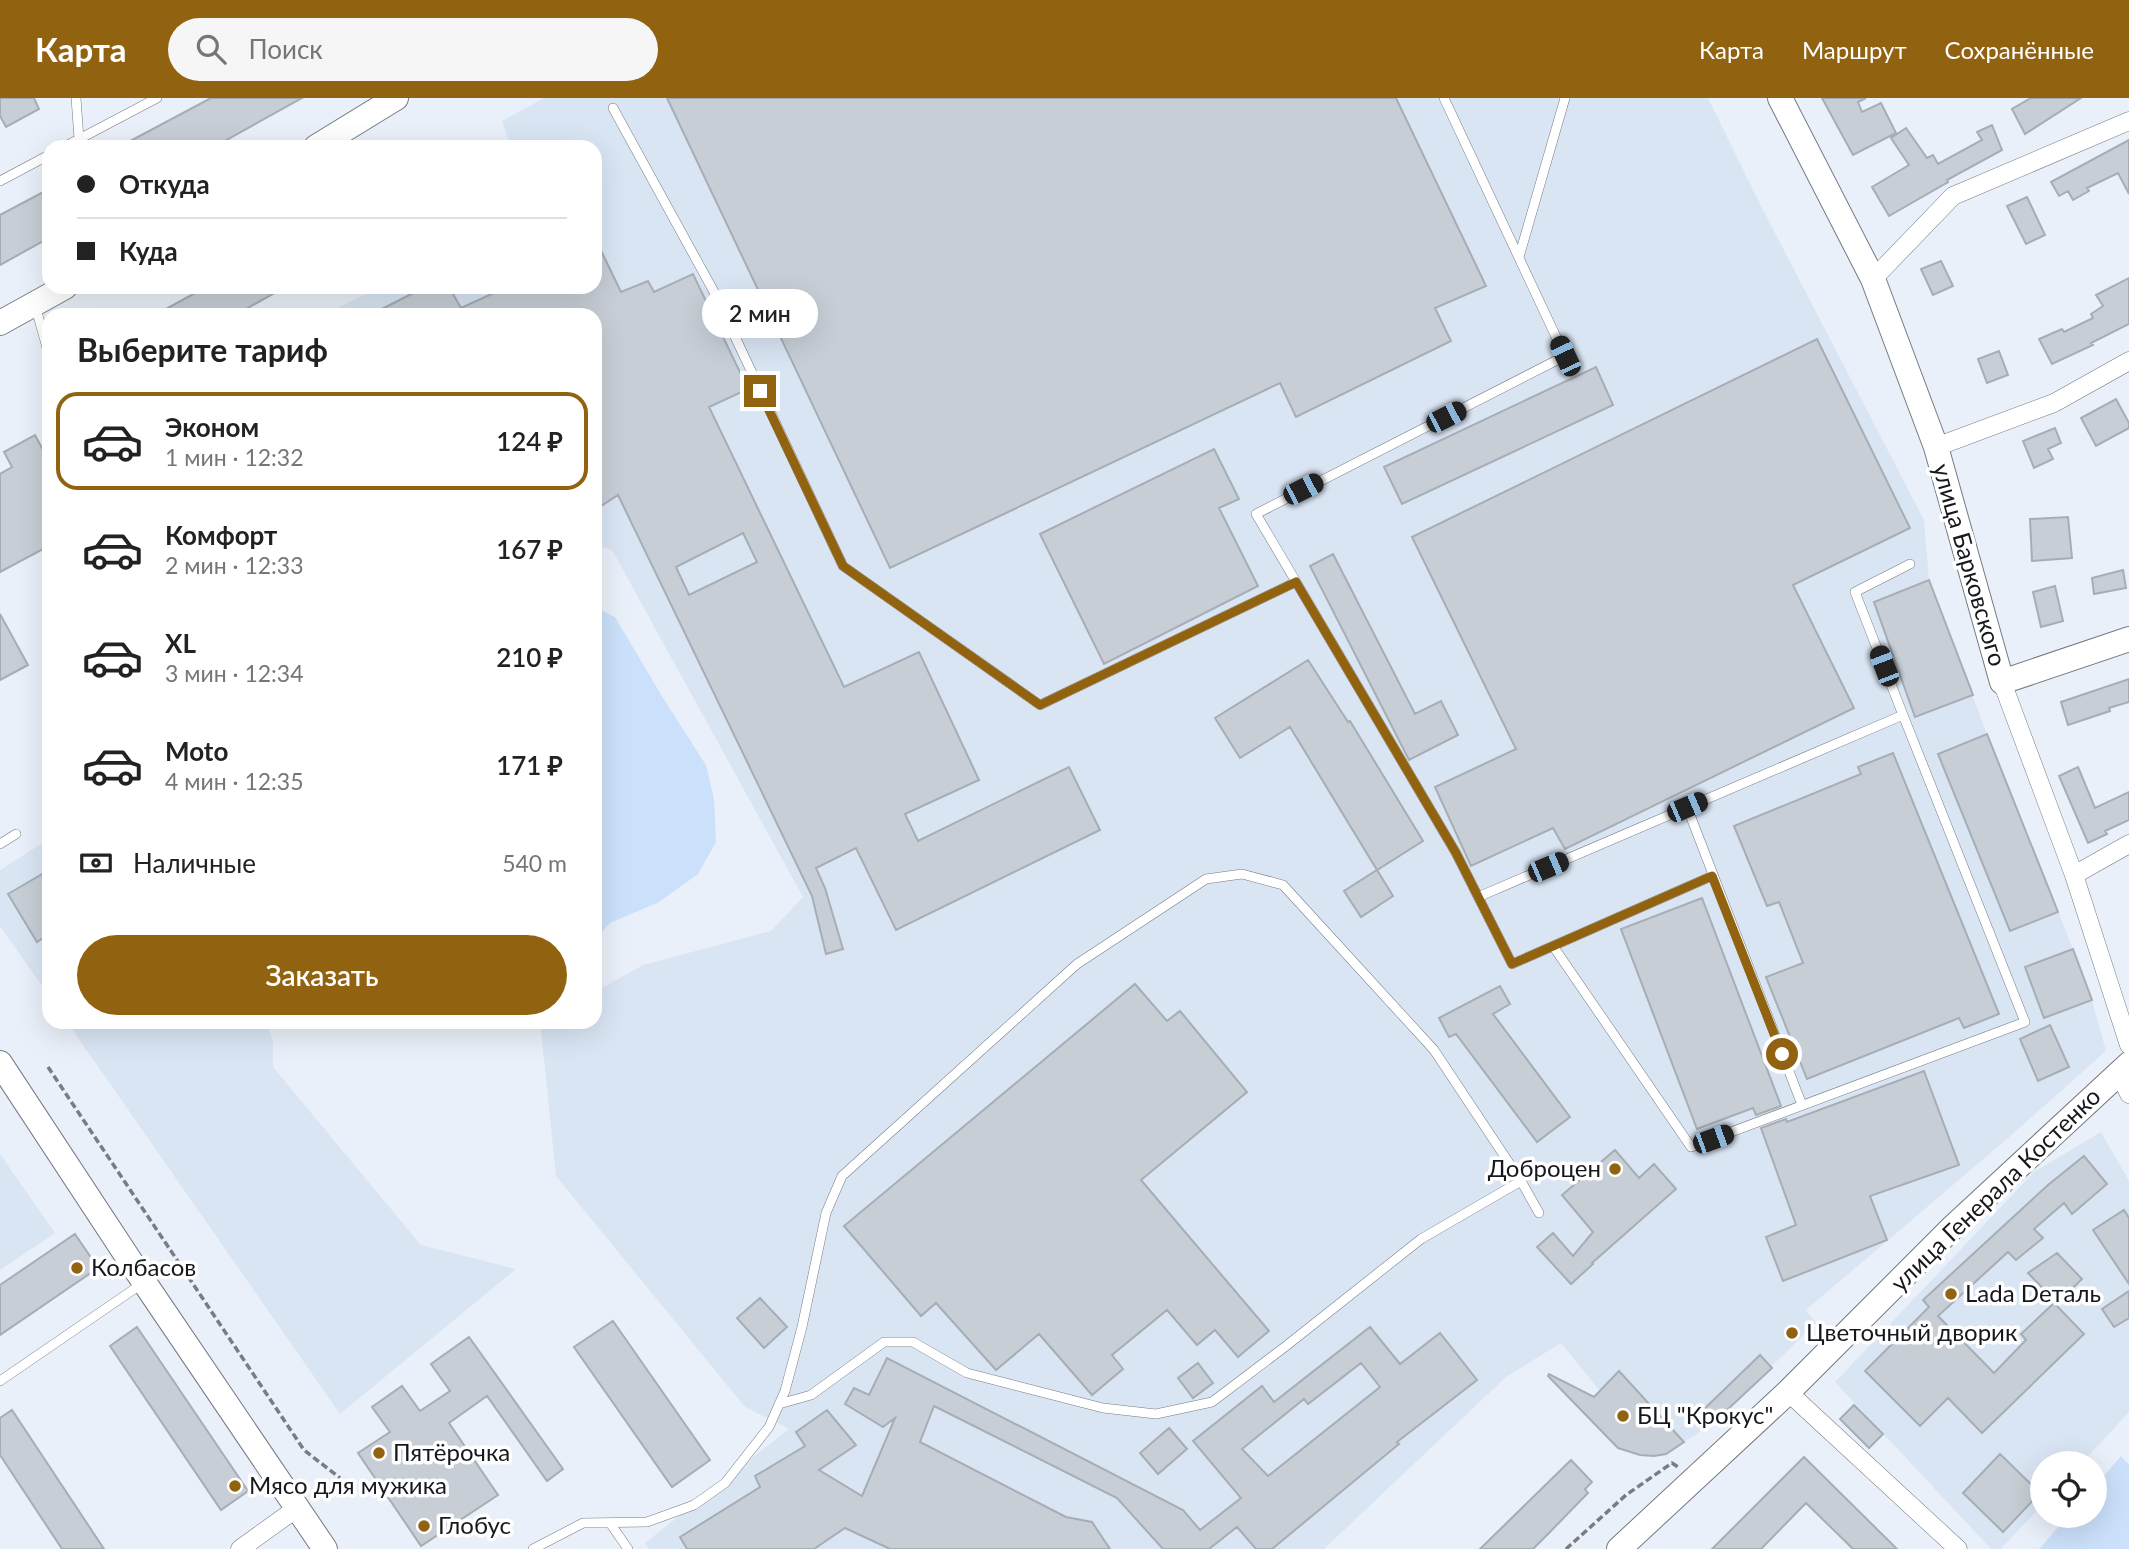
<!DOCTYPE html>
<html lang="ru">
<head>
<meta charset="utf-8">
<style>
  body { margin:0; font-family:Lato,sans-serif; background:#f6f6f6; color:#222; height:100vh; display:flex; flex-direction:column; font-size:26px; white-space:nowrap }
  * { box-sizing:border-box; margin:0 }
  p { font-size:23px; color:#767676 }
  .icon { flex:none; width:38px; height:38px; fill:none; stroke:currentColor; stroke-width:2; stroke-linecap:round; stroke-linejoin:round }
  .map { position:relative; flex:1; overflow:hidden }
  .details { position:absolute; left:42px; top:210px; width:560px; height:721px; display:flex; flex-direction:column; background:#fff; border-radius:21px; box-shadow:0 7px 28px #0002 }
  .details>* { flex:none }
  .guide { position:absolute; left:42px; top:42px; width:560px; height:154px; border-radius:21px; box-shadow:0 7px 28px #0002; display:grid; align-content:center; height:154px; padding:0 35px; background:#fff }
  .tools { position:absolute; left:2030px; top:1353px; display:grid; gap:14px }
  .tools a { display:grid; place-items:center; width:77px; height:77px; border-radius:50%; background:#fff; box-shadow:0 7px 28px #0002; font-size:35px }
  .end { position:absolute; width:32px; height:32px; margin:-16px; border:9px solid #91620f; background:#fff; box-shadow:0 0 0 4px #fff }
  .from { border-radius:50% }
  .bubble { position:absolute; height:49px; border-radius:24px; background:#fff; box-shadow:0 7px 28px #0002; font-size:23px; font-weight:600; line-height:49px; text-align:center }
  .car { position:absolute; width:21px; height:42px; margin:-21px -10px; border-radius:9px; box-shadow:0 0 5px 2px #0007; background:linear-gradient(#222 24%,#8ab4d8 0 40%,#222 0 76%,#8ab4d8 0 86%,#222 0) }
  .guide b { display:flex; align-items:center; gap:24px; height:66px; font-size:26px }
  .guide b+b { border-top:2px solid #e0e0e0 }
  .guide i { width:18px; height:18px; background:#222 }
  ul { padding:0; list-style:none }
  li { display:flex; align-items:center; gap:21px; height:98px; margin:0 14px 10px; padding:0 21px; border:4px solid transparent; border-radius:21px }
  li div { flex:1 }
  li b { display:block; font-size:26px }
  li em { font-style:normal; font-weight:600 }
  li.current { border-color:#91620f }
  li>.icon { width:63px; height:63px; stroke-width:1.5 }
  h2 { padding:0 35px; font-size:32px; line-height:84px }
  .pay { display:flex; align-items:center; gap:18px; height:77px; padding:0 35px; font-size:26px }
  .pay p { margin-inline-start:auto }
  .button { display:flex; gap:14px; margin-top:auto; padding:14px 35px }
  .button a { flex:1; height:80px; border-radius:42px; background:#91620f; color:#fff; font-size:28px; font-weight:600; line-height:80px; text-align:center }
  header { display:flex; align-items:center; gap:42px; box-sizing:border-box; height:98px; padding:0 35px; background:#91620f; color:#fff }
  header strong { font-size:33px }
  nav { display:flex; gap:38px; margin-inline-start:auto; font-size:24px }
  .search { width:490px; height:63px; background:#f6f6f6; display:flex; align-items:center; gap:18px; box-sizing:border-box; padding:0 24px; border-radius:38px; color:#767676; font-size:26px }
  .map>svg:first-child { display:block }
</style>
</head>
<body>
<header>
<strong>Карта</strong>
<div class="search"><svg class="icon" aria-label="search" viewBox="0 0 24 24"><circle cx="10" cy="10" r="6"/><path d="M15 15l6 6"/></svg>Поиск</div>
<nav><a>Карта</a><a>Маршрут</a><a>Сохранённые</a></nav>
</header>
<div class="map">
<svg width="2129" height="1451" viewBox="0 0 2129 1451">
  <rect width="100%" height="100%" fill="#eaf0f9"/>
  <!-- built -->
  <path fill="#dae5f4" d="M544,0H1708L1760,106L1924,422L1929,482L1987,636L2073,851L2092,902L2106,953L2007,1041L1806,1212L1816,1225L1712,1326L1684,1344L1620,1274L1600,1293L1561,1245L1506,1279L1324,1451H649L645,1445L789,1331L745,1309L556,1078L541,932L552,924H595V894L643,867L771,833L803,799L612,452L595,447V217H340L337,210L381,189H595V49H511L502,23Z
    M49,741V898L0,828V772Z
    M67,924H267L273,944V969L421,1147L516,1171L340,1316Z
    M2101,1034L2129,1083V1314L2082,1365H2042V1407L2001,1451H1991L1835,1284L2034,1074Z
    M0,1056L55,1135L0,1172Z"/>
  <!-- green -->
  <path fill="#cbe0fa" d="M595,509L615,519L663,600L706,667L714,701L716,744L698,776L659,804L610,825L595,841Z
    M2121,1358L2129,1367V1451H2039L2068,1418H2095V1388Z"/>
  <!-- building -->
  <path fill="#c7ced6" stroke="#a6adb5" stroke-width="2" fill-rule="evenodd" d="M0,0H34L39,11L6,29L0,18Z
    M211,0H302L214,49H119Z
    M667,0H1396L1486,188L1435,210L1451,243L1296,319L1280,285L890,470Z
    M1822,0H1866L1858,4L1862,14L1881,5L1896,35L1853,57Z
    M2031,0H2081L2025,36L2012,11Z
    M1992,27L2002,52L1947,82L1948,84L1889,118L1872,89L1909,67L1891,40L1906,30L1927,60L1933,57L1938,66L1982,42L1977,34Z
    M2129,42V96L2118,75L2087,90L2089,93L2073,102L2068,93L2059,98L2051,84Z
    M49,91V140L0,167V117Z
    M2027,99L2045,137L2026,146L2007,108Z
    M595,140L621,194L648,183L654,194L693,176L748,291L709,309L844,589L919,554L979,682L905,716L918,743L1069,669L1100,732L896,832L856,750L816,770L825,790L843,851L826,856L812,798L618,397L595,412V217H370L425,189H449L461,210L507,189H595ZM743,435L757,464L689,497L676,469Z
    M1941,163L1953,188L1933,197L1921,171Z
    M2129,180V226L2091,245L2093,247L2052,266L2039,241L2062,231L2064,234L2093,220L2091,216L2103,208L2096,197Z
    M206,189H285L246,211L250,217H155Z
    M1817,241L1910,430L1793,487L1854,610L1565,751L1553,730L1471,768L1435,689L1516,651L1412,439Z
    M1999,253L2008,277L1987,285L1978,261Z
    M1596,269L1613,307L1402,406L1384,369Z
    M2116,301L2129,325V330L2096,348L2081,320Z
    M2055,330L2061,345L2048,351L2053,361L2034,370L2023,343Z
    M35,337L43,352L49,349V448L0,474V376L12,369L4,354Z
    M1214,351L1239,401L1219,410L1258,488L1104,566L1040,436Z
    M2068,419L2072,460L2032,463L2030,421Z
    M1333,456L1415,616L1441,603L1458,637L1409,662L1310,468Z
    M2123,472L2126,490L2094,496L2092,480Z
    M1929,482L1973,597L1915,619L1874,504Z
    M2055,488L2063,523L2041,529L2033,494Z
    M0,516L28,567L0,582Z
    M1308,562L1348,624L1350,623L1423,743L1377,772L1290,629L1240,660L1215,620Z
    M2129,581V604L2109,610L2110,613L2068,627L2061,604Z
    M1987,636L2058,814L2010,833L1938,656Z
    M1893,655L1999,916L1964,930L1959,920L1807,981L1766,879L1803,865L1779,804L1767,808L1734,728L1861,676L1858,669Z
    M2078,669L2095,710L2129,694V722L2105,733L2107,736L2088,745L2059,678Z
    M49,772V836L37,844L8,796Z
    M1377,772L1393,798L1361,819L1344,793Z
    M1702,800L1781,1008L1756,1017L1753,1010L1697,1031L1621,831Z
    M2073,851L2092,902L2044,920L2025,869Z
    M1135,886L1167,923L1180,913L1247,994L1141,1082L1269,1233L1238,1259L1215,1232L1197,1247L1167,1212L1112,1257L1123,1271L1092,1297L1039,1236L996,1272L936,1205L921,1218L844,1128Z
    M1500,888L1510,906L1493,916L1570,1019L1537,1044L1456,936L1449,939L1439,920Z
    M2050,927L2069,969L2038,983L2020,941Z
    M1924,973L1959,1067L1870,1098L1887,1142L1783,1183L1766,1139L1796,1127L1761,1030L1786,1021L1787,1024Z
    M1615,1052L1639,1080L1654,1066L1676,1091L1592,1165L1593,1166L1571,1186L1537,1149L1553,1135L1573,1158L1593,1134L1562,1097Z
    M2084,1058L2107,1086L2072,1116L2064,1105L2034,1131L2043,1140L2016,1162L2008,1154L1938,1218L1994,1275L2026,1242L2021,1236L2054,1205L2084,1236L1982,1335L1948,1300L1920,1328L1865,1273L1929,1209L1923,1202L2048,1087Z
    M2124,1112L2129,1120V1186L2093,1132Z
    M75,1136L98,1170L0,1237V1187Z
    M2057,1155L2082,1181L2057,1205L2028,1175Z
    M2129,1193V1220L2114,1229L2102,1211Z
    M760,1200L787,1229L764,1250L737,1220Z
    M613,1223L710,1362L672,1389L574,1249Z
    M137,1229L248,1393L221,1412L110,1248Z
    M1370,1229L1400,1266L1440,1235L1477,1282L1397,1344L1399,1346L1272,1451H1256L1237,1429L1209,1451H1163L1117,1400L934,1308L920,1344L1066,1419L1092,1424L1110,1451H890L845,1430L814,1451H687L680,1439L760,1389L755,1378L805,1348L796,1334L827,1312L856,1347L819,1372L862,1398L895,1320L883,1329L845,1306L854,1290L869,1297L887,1260L1183,1412L1200,1432L1241,1400L1193,1343L1262,1288L1274,1304ZM1361,1265L1380,1289L1268,1378L1242,1351L1304,1301L1308,1306Z
    M469,1239L563,1371L547,1383L487,1298L449,1325L498,1397L421,1448L358,1355L390,1334L372,1309L402,1288L420,1313L450,1293L431,1266Z
    M1760,1257L1772,1270L1712,1326L1701,1314Z
    M1198,1265L1213,1285L1193,1300L1178,1280Z
    M1619,1273L1684,1344L1666,1356L1654,1358L1640,1357L1618,1350L1548,1278L1549,1276L1594,1299Z
    M1854,1307L1883,1336L1869,1350L1840,1321Z
    M12,1312L104,1451H62L0,1357V1320Z
    M1169,1330L1187,1351L1158,1376L1140,1355Z
    M2000,1356L2040,1395L2003,1434L1963,1395Z
    M1804,1359L1897,1451H1853L1806,1405L1761,1451H1712Z
    M1571,1362L1592,1384L1585,1391L1588,1395L1548,1436L1533,1451H1480Z"/>
  <g fill="none" stroke-linecap="round" stroke-linejoin="round">
    <!-- lane casing -->
    <g stroke="#757b82" stroke-width="10">
      <path id="lane" d="M76,0L79,41L83,49
        M1444,0L1565,258L1256,416L1456,755L1512,866L1712,778
        M613,10L713,192L843,468L1040,607L1296,484
        M64,49L157,0
        M0,83L49,57
        M1519,159L1565,0
        M35,207L49,257
        M1687,709L1802,1007
        M0,746L16,736
        M1478,799L1903,617L1855,494L1910,466
        M1553,848L1691,1049L2025,924L1903,617
        M0,1283L143,1185
        M779,1306L811,1297L884,1244H913L967,1275L1103,1310L1156,1316L1212,1304L1286,1248L1421,1141L1521,1083
        M610,1425L628,1451
        M533,1451L583,1425L647,1424L694,1407L725,1385L769,1329L785,1293L802,1229L826,1115L842,1078L1077,866L1206,781L1242,776L1283,787L1434,952L1521,1083L1539,1115"/>
    </g>
    <!-- street casing -->
    <g stroke="#757b82" stroke-width="19">
      <path id="street" d="M1873,181L1953,98L2129,23
        M1936,349L2054,305L2129,263
        M2002,584L2074,777L2129,947
        M2074,777L2129,746
        M2119,975L2129,996
        M1788,1294L1958,1451
        M240,1451L297,1410"/>
    </g>
    <!-- secondary casing -->
    <g stroke="#757b82" stroke-width="26">
      <path id="secondary" d="M1780,0L1873,181L1936,349L2002,584L2129,541
        M316,49L396,0
        M0,225L65,189
        M0,965L144,1184L325,1451
        M1619,1451L1788,1294L1953,1129L2129,966"/>
    </g>
    <!-- path -->
    <path stroke="#787d82" stroke-width="3.5" stroke-dasharray="7 3.5" stroke-linecap="butt" d="M48,969L304,1352L340,1380
      M1566,1451L1626,1397L1672,1365L1678,1369"/>
    <!-- lane -->
    <use href="#lane" stroke="#fff" stroke-width="9"/>
    <!-- street -->
    <use href="#street" stroke="#fff" stroke-width="18"/>
    <!-- secondary -->
    <use href="#secondary" stroke="#fff" stroke-width="24"/>
  </g>
  <g fill="none" stroke-linecap="round" stroke-linejoin="round">
    <!-- route -->
    <path stroke="#91620f" stroke-width="9" d="M760,293L843,468L1040,607L1296,484L1456,755L1512,866L1712,778L1782,956"/>
  </g>
  <!-- markers -->
  <g fill="#91620f" stroke="#fff" stroke-width="2.5">
    <circle cx="1615" cy="1071" r="7"/>
    <circle cx="77" cy="1170" r="7"/>
    <circle cx="1951" cy="1196" r="7"/>
    <circle cx="1792" cy="1235" r="7"/>
    <circle cx="1623" cy="1318" r="7"/>
    <circle cx="379" cy="1355" r="7"/>
    <circle cx="235" cy="1388" r="7"/>
    <circle cx="424" cy="1428" r="7"/>
  </g>
  <g text-anchor="middle" stroke-width="7" stroke-linejoin="round" paint-order="stroke">
    <!-- street labels -->
    <g font-size="24" fill="#16191c" stroke="#fff">
      <text transform="translate(1969 467) rotate(74)" y="8">улица Барковского</text>
      <text transform="translate(1996 1092) rotate(-44)" y="8">улица Генерала Костенко</text>
    </g>
    <!-- poi labels -->
    <g font-size="24" fill="#16191c" stroke="#fff" text-anchor="start">
      <text x="1601" y="1079" text-anchor="end">Доброцен</text>
      <text x="91" y="1178">Колбасов</text>
      <text x="1965" y="1204">Lada Dеталь</text>
      <text x="1806" y="1243">Цветочный дворик</text>
      <text x="1637" y="1326">БЦ "Крокус"</text>
      <text x="393" y="1363">Пятёрочка</text>
      <text x="249" y="1396">Мясо для мужика</text>
      <text x="438" y="1436">Глобус</text>
    </g>
  </g>
</svg>
<div class="tools">
<a><svg class="icon" aria-label="locate" viewBox="0 0 24 24"><circle cx="12" cy="12" r="6"/><path d="M12 2v4M12 18v4M2 12h4M18 12h4"/></svg></a>
</div>
<i class="end from" style="left:1782px;top:956px"></i>
<i class="end" style="left:760px;top:293px"></i>
<div class="bubble" style="left:702px;top:191px;width:116px">2 мин</div>
<i class="car" style="left:1565px;top:258px;rotate:335deg"></i>
<i class="car" style="left:1446px;top:319px;rotate:63deg"></i>
<i class="car" style="left:1303px;top:391px;rotate:63deg"></i>
<i class="car" style="left:1884px;top:568px;rotate:339deg"></i>
<i class="car" style="left:1687px;top:709px;rotate:67deg"></i>
<i class="car" style="left:1548px;top:769px;rotate:67deg"></i>
<i class="car" style="left:1713px;top:1041px;rotate:70deg"></i>
<div class="guide">
<b><i class="from"></i>Откуда</b>
<b><i></i>Куда</b>
</div>
<section class="details">
<h2>Выберите тариф</h2>
<ul>
<li class="current"><svg class="icon" aria-label="car" viewBox="0 0 24 24"><path d="M5 17H2v-5l4-1 3-4h7l3 4 3 1v5h-3M9 17h6M6 11h13"/><circle cx="7" cy="17" r="2"/><circle cx="17" cy="17" r="2"/></svg><div><b>Эконом</b><p>1 мин · 12:32</p></div><em>124 ₽</em></li>
<li><svg class="icon" aria-label="car" viewBox="0 0 24 24"><path d="M5 17H2v-5l4-1 3-4h7l3 4 3 1v5h-3M9 17h6M6 11h13"/><circle cx="7" cy="17" r="2"/><circle cx="17" cy="17" r="2"/></svg><div><b>Комфорт</b><p>2 мин · 12:33</p></div><em>167 ₽</em></li>
<li><svg class="icon" aria-label="car" viewBox="0 0 24 24"><path d="M5 17H2v-5l4-1 3-4h7l3 4 3 1v5h-3M9 17h6M6 11h13"/><circle cx="7" cy="17" r="2"/><circle cx="17" cy="17" r="2"/></svg><div><b>XL</b><p>3 мин · 12:34</p></div><em>210 ₽</em></li>
<li><svg class="icon" aria-label="car" viewBox="0 0 24 24"><path d="M5 17H2v-5l4-1 3-4h7l3 4 3 1v5h-3M9 17h6M6 11h13"/><circle cx="7" cy="17" r="2"/><circle cx="17" cy="17" r="2"/></svg><div><b>Moto</b><p>4 мин · 12:35</p></div><em>171 ₽</em></li>
</ul>
<div class="pay"><svg class="icon" aria-label="cash" viewBox="0 0 24 24"><path d="M3 7h18v10H3z"/><circle cx="12" cy="12" r="2"/></svg>Наличные<p>540 m</p></div>
<div class="button"><a>Заказать</a></div>
</section>
</div>
</body>
</html>
